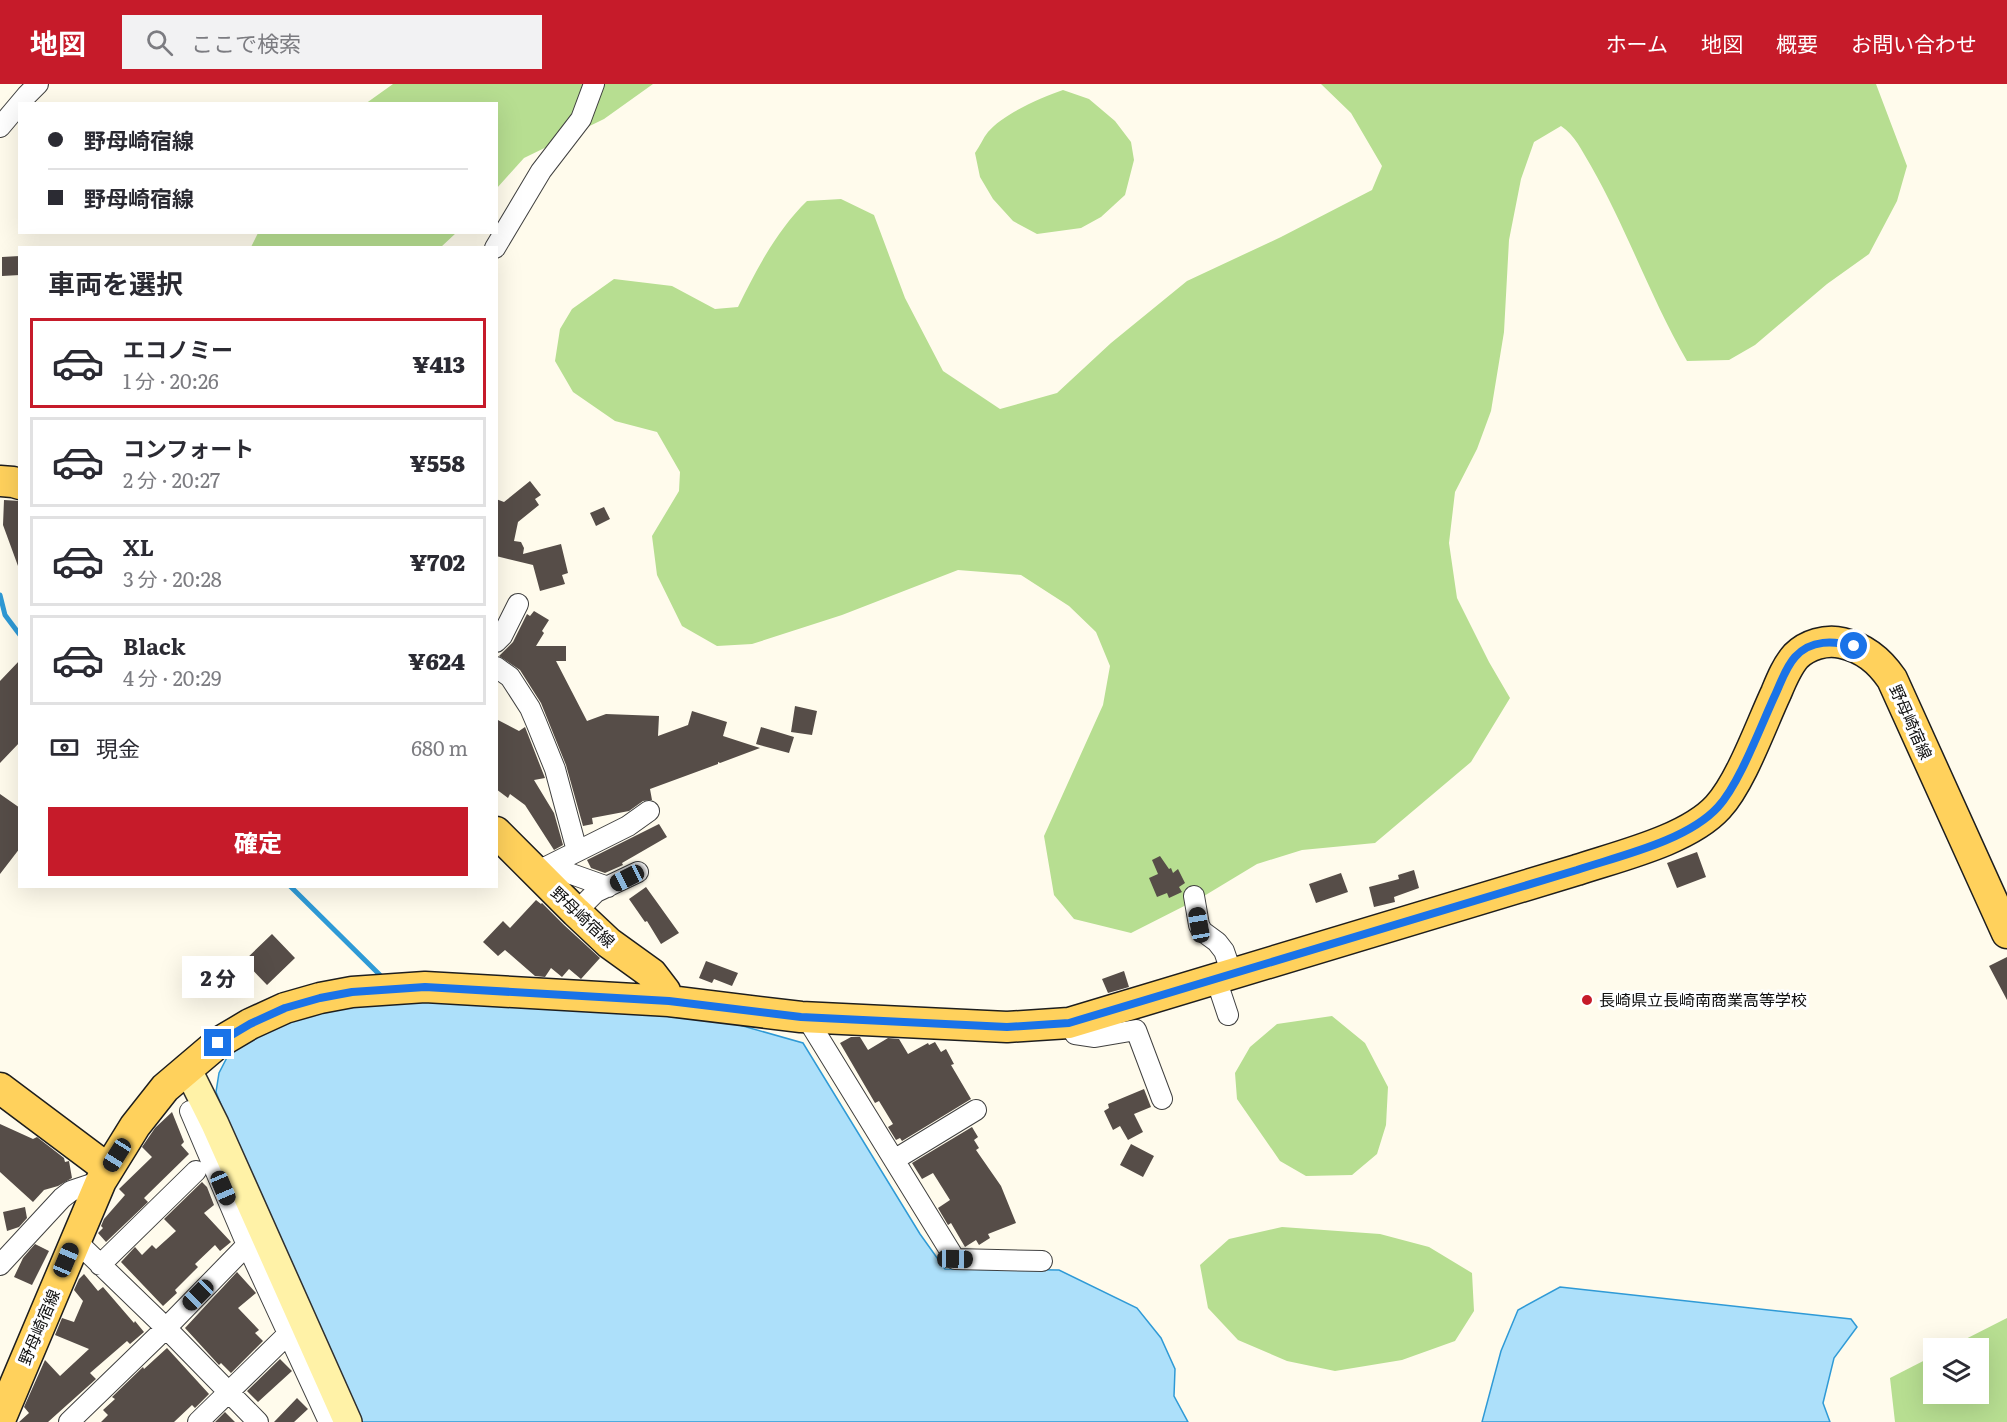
<!DOCTYPE html>
<html lang="ja">
<head>
<meta charset="utf-8">
<style>
  body { margin:0; font-family:Literata,"Noto Sans JP",serif; background:#f2f2f3; color:#2b2b33; height:100vh; display:flex; flex-direction:column; font-size:22px; white-space:nowrap }
  * { box-sizing:border-box; margin:0 }
  p { font-size:20px; color:#7c7c81 }
  .icon { flex:none; width:33px; height:33px; fill:none; stroke:currentColor; stroke-width:2; stroke-linecap:round; stroke-linejoin:round }
  .map { position:relative; flex:1; overflow:hidden }
  .drawer { position:absolute; left:18px; top:162px; width:480px; height:642px; display:flex; flex-direction:column; background:#fff; border-radius:0px; box-shadow:0 6px 24px #0002 }
  .drawer>* { flex:none }
  .top-card { position:absolute; left:18px; top:18px; width:480px; height:132px; border-radius:0px; box-shadow:0 6px 24px #0002; display:grid; align-content:center; height:132px; padding:0 30px; background:#fff }
  .buttons { position:absolute; left:1923px; top:1254px; display:grid; gap:12px }
  .buttons a { display:grid; place-items:center; width:66px; height:66px; border-radius:0px; background:#fff; box-shadow:0 6px 24px #0002; font-size:30px }
  .end { position:absolute; width:27px; height:27px; margin:-14px; border:8px solid #1a73e8; background:#fff; box-shadow:0 0 0 3px #fff }
  .from { border-radius:50% }
  .bubble { position:absolute; height:42px; border-radius:0px; background:#fff; box-shadow:0 6px 24px #0002; font-size:20px; font-weight:800; line-height:42px; text-align:center }
  .car { position:absolute; width:18px; height:36px; margin:-18px -9px; border-radius:8px; box-shadow:0 0 4px 2px #0007; background:linear-gradient(#222 24%,#8ab4d8 0 40%,#222 0 76%,#8ab4d8 0 86%,#222 0) }
  .top-card b { display:flex; align-items:center; gap:21px; height:57px; font-size:22px }
  .top-card b+b { border-top:2px solid #e1e1e2 }
  .top-card i { width:15px; height:15px; background:#2b2b33 }
  ul { padding:0; list-style:none }
  li { display:flex; align-items:center; gap:18px; height:90px; margin:0 12px 9px; padding:0 18px; border:3px solid #e1e1e2; border-radius:0px }
  li div { flex:1 }
  li b { display:block; font-size:22px }
  li em { font-style:normal; font-weight:800 }
  li.active { border-color:#c61b2a }
  li>.icon { width:54px; height:54px; stroke-width:1.5 }
  h2 { padding:0 30px; font-size:27px; line-height:72px }
  .pay { display:flex; align-items:center; gap:15px; height:66px; padding:0 30px; font-size:22px }
  .pay p { margin-inline-start:auto }
  .cta { display:flex; gap:12px; margin-top:auto; padding:12px 30px }
  .cta a { flex:1; height:69px; border-radius:0px; background:#c61b2a; color:#fff; font-size:24px; font-weight:800; line-height:69px; text-align:center }
  header { display:flex; align-items:center; gap:36px; box-sizing:border-box; height:84px; padding:0 30px; background:#c61b2a; color:#fff }
  header strong { font-size:28px }
  nav { display:flex; gap:33px; margin-inline-start:auto; font-size:21px }
  .search { width:420px; height:54px; background:#f2f2f3; display:flex; align-items:center; gap:15px; box-sizing:border-box; padding:0 21px; border-radius:0px; color:#7c7c81; font-size:22px }
  .map>svg:first-child { display:block }
</style>
</head>
<body>
<header>
<strong>地図</strong>
<div class="search"><svg class="icon" aria-label="search" viewBox="0 0 24 24"><circle cx="10" cy="10" r="6"/><path d="M15 15l6 6"/></svg>ここで検索</div>
<nav><a>ホーム</a><a>地図</a><a>概要</a><a>お問い合わせ</a></nav>
</header>
<div class="map">
<svg width="2007" height="1338" viewBox="0 0 2007 1338">
  <rect width="100%" height="100%" fill="#fffbec"/>
  <!-- forest -->
  <path fill="#b7de91" d="M393,0H653L604,35L524,74L497,104L496,20H365Z
    M1321,0H1876L1907,82L1897,117L1869,170L1827,200L1755,261L1729,276L1687,277C1651,215 1627,145 1591,82C1582,67 1575,51 1561,42L1534,58L1521,95L1509,156L1504,248L1491,327L1477,365L1455,408L1449,459L1457,514L1489,578L1510,614L1471,678L1375,759L1302,766L1257,780L1204,812L1131,849L1074,835L1054,811L1044,752L1103,621L1110,582L1096,548L1069,522L1021,491L958,486L842,531L752,560L717,562L682,542L657,491L652,452L679,407L680,388L657,348L615,337L573,308L555,277L560,245L572,225L614,195L672,202L715,225L738,223C756,186 777,146 807,117L841,115L874,131L905,214L943,287L1000,325L1057,309L1111,259L1187,197L1281,153L1372,106L1382,82L1351,29Z
    M1063,6L1089,15L1115,37L1131,58L1134,76L1125,111L1101,133L1081,144L1037,150L1013,137L993,115L980,93L975,69C980,62 983,54 988,48C1003,30 1042,13 1063,6Z
    M258,149V148L456,149L441,163H251Z
    M1332,932L1365,959L1388,1003L1386,1041L1377,1070L1352,1091L1306,1092L1280,1077L1237,1015L1235,989L1250,963L1277,940Z
    M1282,1143L1380,1150L1429,1163L1472,1189L1474,1227L1455,1257L1402,1276L1335,1287L1287,1277L1238,1256L1208,1224L1200,1181L1229,1155Z
    M2007,1234V1338H1895L1890,1294L1933,1272L1934,1310H1978V1264H1948Z"/>
  <!-- water -->
  <path fill="#ade0fa" stroke="#2f9ad6" stroke-width="1.5" d="M380,915L704,931L803,959L920,1150L945,1185L1059,1186L1137,1224L1161,1254L1175,1285L1174,1312L1188,1338H360L240,1069L216,1008L219,989L234,960L306,928Z
    M1560,1203L1851,1235L1857,1243L1834,1274L1823,1319L1830,1338H1482L1501,1267L1518,1226Z"/>
  <g fill="none" stroke-linecap="round" stroke-linejoin="round">
    <!-- stream -->
    <path stroke="#2f9ad6" stroke-width="5" d="M0,511L5,531L20,551
      M290,802L385,896"/>
  </g>
  <!-- building -->
  <path fill="#564d48" d="M20,172V191L2,192V173Z
    M530,397L541,411L535,415L539,421L518,438L514,457L521,458L524,464L523,470L561,460L568,489L562,491L565,500L540,507L533,481L496,472V415L504,418Z
    M4,416L20,417V482H18L3,441Z
    M604,423L610,435L596,442L590,429Z
    M534,527L549,536L542,547L544,549L536,562H566V577H556L587,637L606,630L659,632L658,652L688,641L692,627L727,638L723,652L760,664L720,679L718,678V680L650,705L652,716L643,717L629,727L592,734L593,740L583,742L566,681L541,619L520,586L499,572L513,558L527,530L530,532Z
    M20,576V658L0,679V597Z
    M795,622L817,627L812,651L791,648Z
    M496,635L519,647L525,643L545,694L534,696L554,729L563,761L554,766L525,721L510,710L508,714L496,705Z
    M761,643L794,653L789,669L756,660Z
    M0,710L20,724V764L0,790Z
    M659,740L667,753L622,779L623,781L605,789L591,784L587,776Z
    M1697,768L1706,793L1677,804L1667,779Z
    M1160,772L1169,785L1171,784L1173,789L1178,785L1185,799L1179,803L1182,808L1169,814L1167,809L1157,813L1149,794L1158,790L1152,776Z
    M1414,786L1419,804L1394,813L1395,818L1374,823L1369,803L1399,795L1398,791Z
    M1341,789L1348,808L1316,819L1309,800Z
    M646,803L679,849L661,860L647,837L645,838L629,815Z
    M536,816L541,820L542,819L564,841L600,874L581,895L569,885L562,893L551,884L545,893L535,892L505,866L498,872L483,858L503,837L510,844Z
    M272,850L295,874L267,901L244,877Z
    M2007,873V916L1989,882Z
    M706,877L738,889L732,902L714,895L712,899L699,894Z
    M1124,887L1129,903L1108,909L1102,895Z
    M851,953H860L868,966L888,954L899,955L908,970L928,959L929,961L935,958L941,968L946,965L954,980L951,981L971,1015L902,1057L900,1054L896,1056L888,1043L893,1040L879,1017L875,1019L840,959Z
    M1144,1005L1151,1023L1134,1030L1143,1048L1128,1056L1120,1042L1113,1046L1104,1027L1109,1024L1108,1020Z
    M172,1028L184,1058L181,1061L189,1070L144,1114L148,1118L106,1158L98,1149L103,1144L101,1142L104,1135L125,1111L119,1105L152,1073L142,1063L155,1044Z
    M0,1040L33,1055L37,1053L64,1074L65,1078L69,1077L72,1094L58,1102L44,1106L33,1118L0,1088Z
    M972,1043L978,1053L974,1056L979,1064L976,1066L1001,1102L1016,1139L988,1150L990,1154L979,1161L976,1156L965,1163L951,1139L948,1141L938,1124L950,1116L933,1089L922,1095L912,1079Z
    M1131,1060L1154,1072L1143,1093L1120,1081Z
    M202,1098L207,1103L214,1121L204,1129L231,1158L220,1167L215,1161L195,1180L198,1183L175,1206L177,1209L163,1222L121,1178L135,1163L142,1171L152,1161L156,1165L176,1147L164,1135Z
    M25,1123L27,1134L19,1143L7,1147L3,1128Z
    M35,1160L49,1167L32,1201L14,1193L23,1174Z
    M237,1188L256,1209L238,1224L259,1246L255,1249L263,1257L231,1289L221,1279L219,1281L185,1244Z
    M84,1190L98,1207L103,1203L134,1239L135,1237L144,1248L130,1260L127,1257L90,1289L96,1295L48,1338H19L29,1329L24,1323L45,1276L60,1292L89,1265L55,1251L62,1234L74,1238L83,1217L74,1206L79,1195Z
    M167,1264L209,1310L195,1324L192,1321L174,1338H101L108,1331L103,1326L115,1315L112,1313L143,1283L144,1285Z
    M280,1275L292,1287L258,1318L247,1307Z
    M297,1314L308,1325L294,1338H274Z
    M225,1328L235,1338H215Z"/>
  <g fill="none" stroke-linecap="round" stroke-linejoin="round">
    <!-- street casing -->
    <g stroke="#404040" stroke-width="22">
      <path id="street" d="M0,43L27,11L38,0
        M495,164L541,87L581,35L594,0
        M496,558L502,552L518,520
        M496,583L510,593L530,624L536,638L555,685L577,767
        M536,788L628,742L649,727
        M547,799L563,787L608,803
        M1194,812L1199,841L1202,847L1217,858L1224,867L1232,890
        M576,828L596,808L638,788
        M1216,895L1228,931
        M806,933L955,1175L1042,1177
        M1069,939L1075,950L1095,953L1136,946L1162,1015
        M190,1027L247,1161L329,1338
        M894,1076L976,1026
        M75,1156L166,1244L258,1338
        M0,1181L62,1114L71,1107L101,1097
        M100,1181L196,1087
        M69,1338L166,1244L247,1161
        M198,1338L288,1250"/>
    </g>
    <!-- secondary casing -->
    <g stroke="#2f2f2f" stroke-width="30">
      <path id="secondary" d="M187,984L215,1040L348,1338"/>
    </g>
    <!-- primary casing -->
    <g stroke="#1e1e1e" stroke-width="33">
      <path id="primary" d="M0,397L13,398L20,400
        M496,748L576,828L609,859L652,890L665,907L669,917
        M0,1004L108,1085
        M0,1336L101,1097L135,1042L165,1004L218,959L250,940L285,924L320,914L352,908L425,903L669,917L801,933L1007,943L1069,939L1577,786C1619,772 1688,756 1718,723C1741,698 1761,641 1776,609C1781,597 1787,582 1796,572C1807,561 1826,555 1842,559C1864,564 1879,576 1892,595L2007,849"/>
    </g>
    <!-- street -->
    <use href="#street" stroke="#fff" stroke-width="20"/>
    <!-- secondary -->
    <use href="#secondary" stroke="#fff2a7" stroke-width="27"/>
    <!-- primary -->
    <use href="#primary" stroke="#ffd15c" stroke-width="30"/>
  </g>
  <g fill="none" stroke-linecap="round" stroke-linejoin="round">
    <!-- route -->
    <path stroke="#1a73e8" stroke-width="8" d="M218,959L250,940L285,924L320,914L352,908L425,903L669,917L801,933L1007,943L1069,939L1577,786C1619,772 1687,757 1718,723C1740,699 1761,641 1776,609C1781,598 1786,583 1795,573C1811,555 1834,557 1854,562"/>
  </g>
  <!-- markers -->
  <circle fill="#c61b2a" stroke="#fff" stroke-width="2" cx="1587" cy="916" r="6"/>
  <g text-anchor="middle" stroke-width="6" stroke-linejoin="round" paint-order="stroke">
    <!-- street labels -->
    <g font-size="16" fill="#0d0d0d" stroke="#fff">
      <text transform="translate(1911 638) rotate(66)" y="6">野母崎宿線</text>
      <text transform="translate(583 833) rotate(43)" y="6">野母崎宿線</text>
      <text transform="translate(39 1243) rotate(-67)" y="6">野母崎宿線</text>
    </g>
    <!-- poi labels -->
    <g font-size="16" fill="#0d0d0d" stroke="#fff" text-anchor="start">
      <text x="1599" y="922">長崎県立長崎南商業高等学校</text>
    </g>
  </g>
</svg>
<div class="buttons">
<a><svg class="icon" aria-label="layers" viewBox="0 0 24 24"><path d="M12 4l9 5-9 5-9-5zM3 14l9 5 9-5"/></svg></a>
</div>
<i class="end from" style="left:1854px;top:562px"></i>
<i class="end" style="left:218px;top:959px"></i>
<div class="bubble" style="left:182px;top:872px;width:72px">2 分</div>
<i class="car" style="left:627px;top:794px;rotate:243deg"></i>
<i class="car" style="left:1199px;top:841px;rotate:350deg"></i>
<i class="car" style="left:117px;top:1071px;rotate:212deg"></i>
<i class="car" style="left:223px;top:1104px;rotate:157deg"></i>
<i class="car" style="left:955px;top:1175px;rotate:91deg"></i>
<i class="car" style="left:66px;top:1176px;rotate:23deg"></i>
<i class="car" style="left:198px;top:1211px;rotate:225deg"></i>
<div class="top-card">
<b><i class="from"></i>野母崎宿線</b>
<b><i></i>野母崎宿線</b>
</div>
<section class="drawer">
<h2>車両を選択</h2>
<ul>
<li class="active"><svg class="icon" aria-label="car" viewBox="0 0 24 24"><path d="M5 17H2v-5l4-1 3-4h7l3 4 3 1v5h-3M9 17h6M6 11h13"/><circle cx="7" cy="17" r="2"/><circle cx="17" cy="17" r="2"/></svg><div><b>エコノミー</b><p>1 分 · 20:26</p></div><em>¥413</em></li>
<li><svg class="icon" aria-label="car" viewBox="0 0 24 24"><path d="M5 17H2v-5l4-1 3-4h7l3 4 3 1v5h-3M9 17h6M6 11h13"/><circle cx="7" cy="17" r="2"/><circle cx="17" cy="17" r="2"/></svg><div><b>コンフォート</b><p>2 分 · 20:27</p></div><em>¥558</em></li>
<li><svg class="icon" aria-label="car" viewBox="0 0 24 24"><path d="M5 17H2v-5l4-1 3-4h7l3 4 3 1v5h-3M9 17h6M6 11h13"/><circle cx="7" cy="17" r="2"/><circle cx="17" cy="17" r="2"/></svg><div><b>XL</b><p>3 分 · 20:28</p></div><em>¥702</em></li>
<li><svg class="icon" aria-label="car" viewBox="0 0 24 24"><path d="M5 17H2v-5l4-1 3-4h7l3 4 3 1v5h-3M9 17h6M6 11h13"/><circle cx="7" cy="17" r="2"/><circle cx="17" cy="17" r="2"/></svg><div><b>Black</b><p>4 分 · 20:29</p></div><em>¥624</em></li>
</ul>
<div class="pay"><svg class="icon" aria-label="cash" viewBox="0 0 24 24"><path d="M3 7h18v10H3z"/><circle cx="12" cy="12" r="2"/></svg>現金<p>680 m</p></div>
<div class="cta"><a>確定</a></div>
</section>
</div>
</body>
</html>
